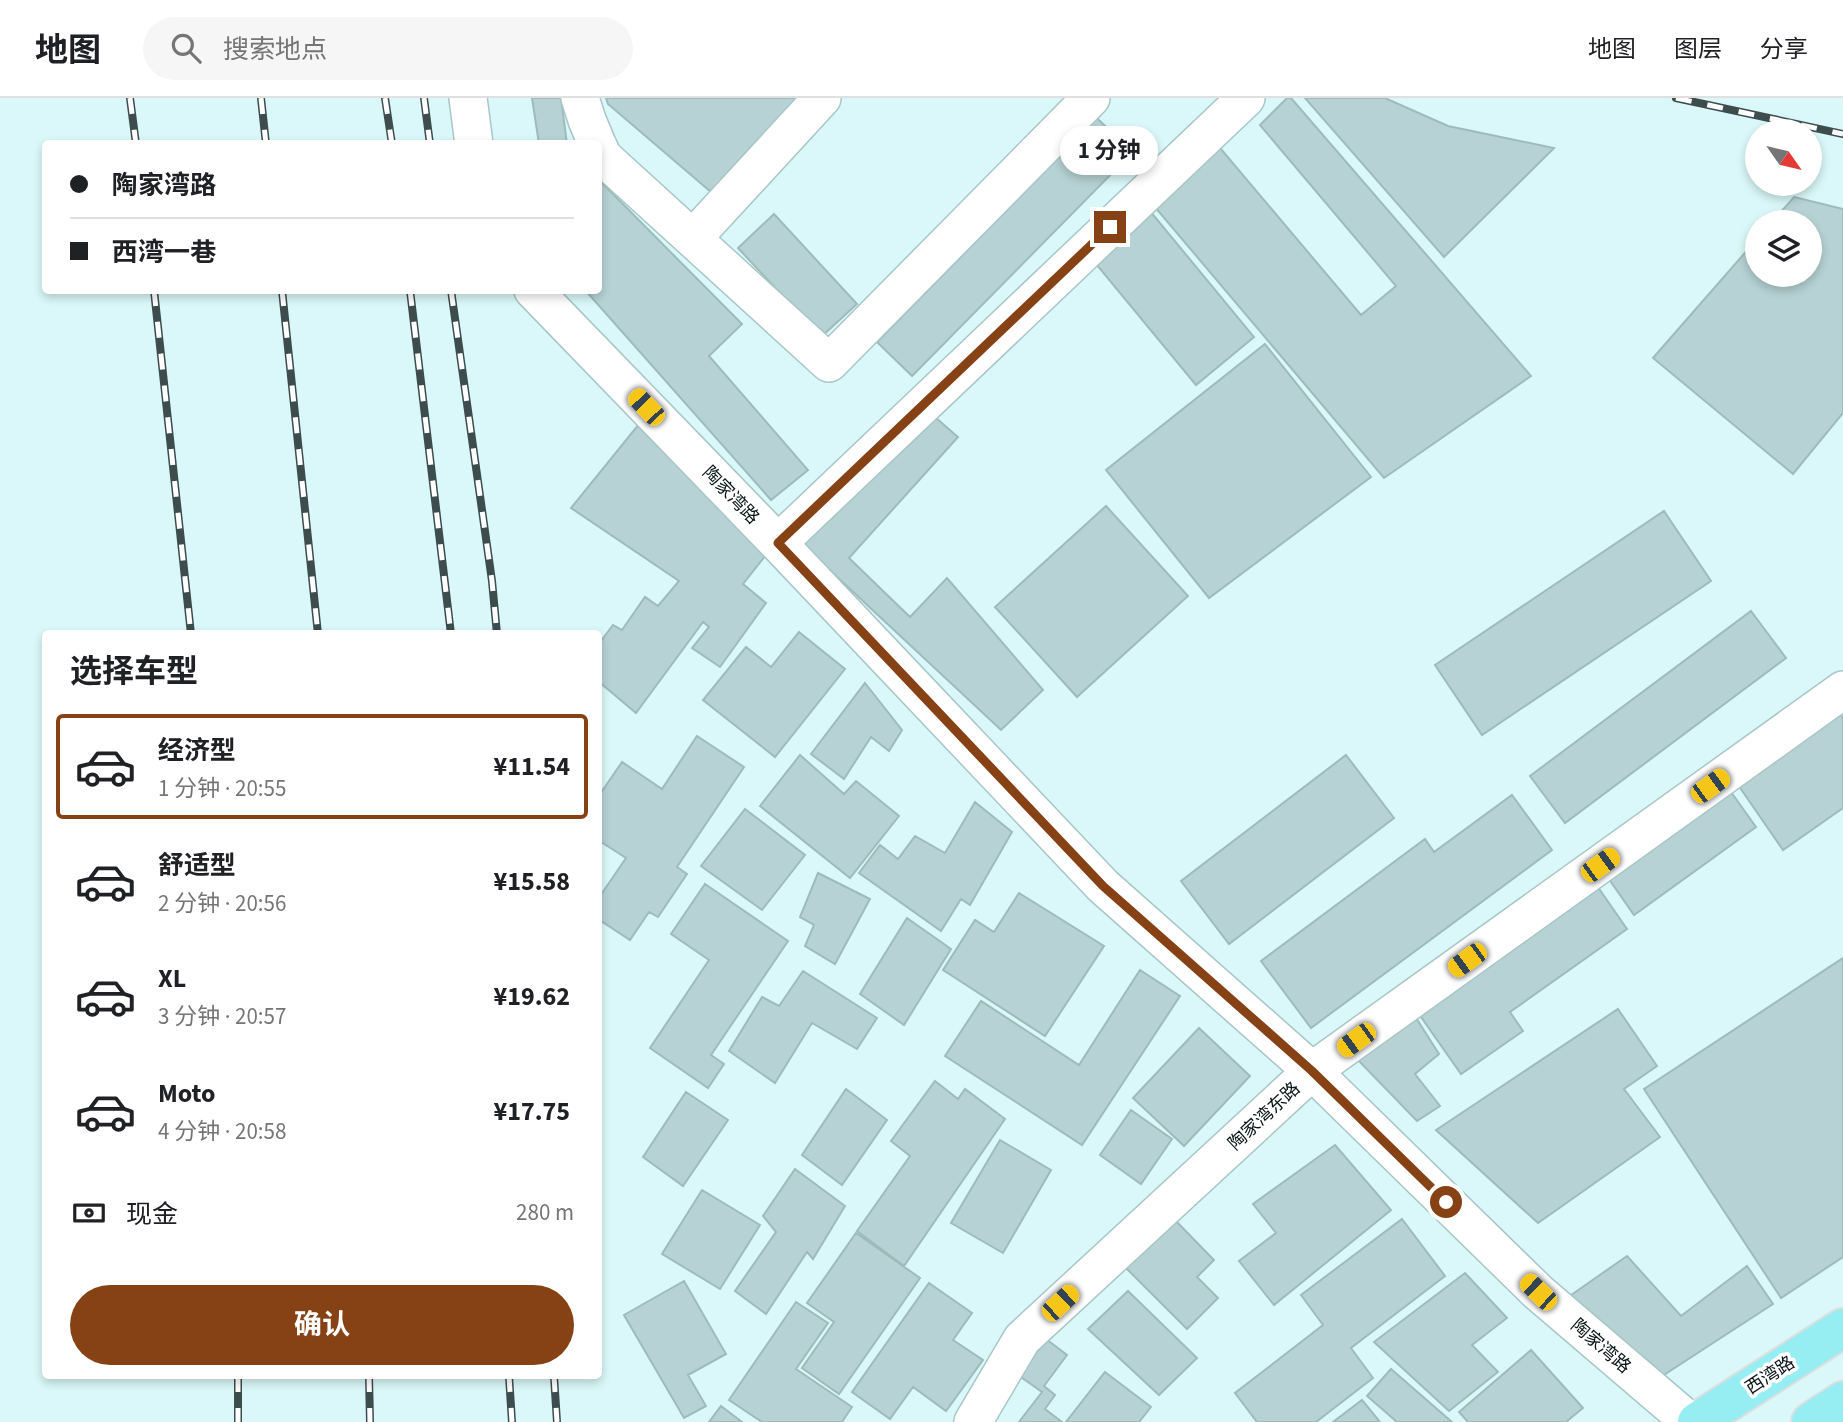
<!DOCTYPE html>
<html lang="zh">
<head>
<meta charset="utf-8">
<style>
  body { margin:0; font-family:"Source Sans 3","Noto Sans SC",sans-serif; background:#f6f6f6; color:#202124; height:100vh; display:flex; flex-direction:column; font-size:26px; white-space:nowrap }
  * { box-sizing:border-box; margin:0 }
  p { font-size:23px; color:#757577 }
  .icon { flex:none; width:38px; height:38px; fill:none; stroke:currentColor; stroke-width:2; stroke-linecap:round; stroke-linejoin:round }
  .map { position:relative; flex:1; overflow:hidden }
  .panel { position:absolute; left:42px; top:532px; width:560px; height:749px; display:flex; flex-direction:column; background:#fff; border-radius:7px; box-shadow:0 4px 10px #0003 }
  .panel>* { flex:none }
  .hud { position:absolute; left:42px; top:42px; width:560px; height:154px; border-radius:7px; box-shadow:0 4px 10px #0003; display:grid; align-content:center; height:154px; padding:0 28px; background:#fff }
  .needle { width:46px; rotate:124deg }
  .tools { position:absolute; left:1745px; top:21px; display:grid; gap:14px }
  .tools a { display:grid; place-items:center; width:77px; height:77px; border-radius:50%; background:#fff; box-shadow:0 4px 10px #0003; font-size:35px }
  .end { position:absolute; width:32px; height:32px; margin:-16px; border:9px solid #864215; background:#fff; box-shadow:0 0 0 4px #fff }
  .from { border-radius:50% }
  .bubble { position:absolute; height:49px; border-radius:24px; background:#fff; box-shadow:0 4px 10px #0003; font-size:23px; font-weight:700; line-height:49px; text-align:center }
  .car { position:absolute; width:21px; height:42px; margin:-21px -10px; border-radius:9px; box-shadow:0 0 5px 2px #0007; background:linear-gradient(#f5c518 24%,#345 0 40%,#f5c518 0 76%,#345 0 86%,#f5c518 0) }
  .hud b { display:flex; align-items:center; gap:24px; height:66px; font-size:26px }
  .hud b+b { border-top:2px solid #e0e0e0 }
  .hud i { width:18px; height:18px; background:#202124 }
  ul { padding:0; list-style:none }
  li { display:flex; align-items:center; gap:21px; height:105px; margin:0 14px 10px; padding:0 14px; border:4px solid transparent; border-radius:7px }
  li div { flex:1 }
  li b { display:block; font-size:26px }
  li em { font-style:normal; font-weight:700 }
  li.on { border-color:#864215 }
  li>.icon { width:63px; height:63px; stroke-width:1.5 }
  h2 { padding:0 28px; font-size:32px; line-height:84px }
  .pay { display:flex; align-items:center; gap:18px; height:77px; padding:0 28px; font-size:26px }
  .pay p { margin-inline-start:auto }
  .action { display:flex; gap:14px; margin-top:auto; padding:14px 28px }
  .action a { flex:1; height:80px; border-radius:42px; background:#864215; color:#fff; font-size:28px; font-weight:700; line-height:80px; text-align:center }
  header { display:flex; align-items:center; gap:42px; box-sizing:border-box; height:98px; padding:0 35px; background:#fff; border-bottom:2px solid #e0e0e0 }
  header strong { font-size:33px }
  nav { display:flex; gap:38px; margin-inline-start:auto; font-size:24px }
  .search { width:490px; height:63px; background:#f6f6f6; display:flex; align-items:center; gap:18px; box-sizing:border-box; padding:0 24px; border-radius:38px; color:#757577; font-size:26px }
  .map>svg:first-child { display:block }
</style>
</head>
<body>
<header>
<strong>地图</strong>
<div class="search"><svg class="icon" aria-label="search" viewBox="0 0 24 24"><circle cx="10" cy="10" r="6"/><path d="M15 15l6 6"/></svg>搜索地点</div>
<nav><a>地图</a><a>图层</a><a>分享</a></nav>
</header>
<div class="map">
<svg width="1843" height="1324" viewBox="0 0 1843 1324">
  <rect width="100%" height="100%" fill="#daf8f9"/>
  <!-- building -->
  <path fill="#b6d2d4" stroke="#9ebbbc" stroke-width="2" d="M532,0H561L567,46H539Z
    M606,0H801L718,100L608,6Z
    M1287,0H1291L1531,278L1384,380L1149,102L1215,44L1361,217L1396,188L1260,27Z
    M1305,0H1385L1448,28L1554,50L1444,159Z
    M1097,20L1132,55L912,278L877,244Z
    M598,81L742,226L709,258L808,372L771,402L585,192H598Z
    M1794,99L1843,111V315L1793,376L1653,260L1757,141V177H1810V124H1772Z
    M1145,107L1254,239L1196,287L1087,155Z
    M774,116L857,206L821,239L738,150Z
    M1265,246L1371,379L1209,500L1106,372Z
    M928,313L958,339L849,460L910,519L947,480L1043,592L1001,632L805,449L806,432Z
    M639,326L765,458L743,486L766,505L720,569L692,550L709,529L703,524L636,615L598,583V547L613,527L622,532L645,499L658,508L679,483L571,410Z
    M1106,408L1188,498L1077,599L995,509Z
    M1664,413L1711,483L1482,637L1435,567Z
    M1751,513L1786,560L1565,725L1530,678Z
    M799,534L845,571L775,659L703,602L746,549L771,569Z
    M865,585L902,632L889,653L871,639L844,681L811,656Z
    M1836,610L1843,620V710L1783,752L1734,681Z
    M697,638L744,669L677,769L687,776L658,819L649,814L630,842L598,821V801L626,760L598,742V699L622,664L662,691Z
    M800,657L844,696L856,683L899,718L850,780L760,708Z
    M1346,657L1394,720L1229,846L1181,783Z
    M1726,687L1756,729L1634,817L1604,774Z
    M1512,697L1552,752L1311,930L1261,863L1425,741L1434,754Z
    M975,704L1012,734L970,807L961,801L941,833L859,775L880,747L898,761L915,738L945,755Z
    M745,711L805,757L762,812L701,768Z
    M818,775L870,801L835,866L805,848L814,827L800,819Z
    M1593,782L1627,831L1510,914L1523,933L1461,976L1414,909Z
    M705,786L788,843L711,957L724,966L708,990L650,950L709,862L671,836Z
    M1019,795L1104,848L1045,938L943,872L975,822L994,834Z
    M907,820L951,851L904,927L860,896Z
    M1843,860V1159L1781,1200L1644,991Z
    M1140,872L1180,898L1082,1047L945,958L981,903L1079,967Z
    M803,873L877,920L857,951L812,925L775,985L729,953L762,899L779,908Z
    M1618,911L1657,968L1624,991L1660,1039L1538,1125L1436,1032Z
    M1413,915L1439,956L1415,976L1440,1008L1417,1023L1353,957Z
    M1199,930L1250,978L1184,1048L1133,1000Z
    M935,983L958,1001L965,991L1005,1021L904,1168L857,1133L910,1058L891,1043Z
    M846,991L887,1022L842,1087L802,1057Z
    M686,994L728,1022L683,1088L643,1059Z
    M1131,1012L1172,1041L1141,1086L1100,1057Z
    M1000,1042L1051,1072L1003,1155L951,1125Z
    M1335,1047L1391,1112L1274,1207L1239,1163L1276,1135L1253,1106Z
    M795,1071L845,1108L813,1161L807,1154L766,1216L735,1193L776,1134L763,1118Z
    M702,1092L760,1127L720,1191L662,1156Z
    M1172,1119L1214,1162L1197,1179L1218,1200L1187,1231L1123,1167Z
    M1402,1121L1445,1178L1351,1250L1373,1280L1316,1324H1257L1235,1295L1323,1227L1301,1197Z
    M856,1135L920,1180L839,1296L802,1270L834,1224L807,1205Z
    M1627,1158L1681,1218L1747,1168L1773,1206L1653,1284L1564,1202Z
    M1465,1175L1507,1220L1472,1247L1498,1274L1449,1313L1374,1244Z
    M684,1183L726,1256L688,1277L706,1308L684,1320L624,1217Z
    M929,1185L972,1215L953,1242L983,1262L946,1313L913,1289L890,1321L852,1294Z
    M1128,1193L1197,1260L1159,1297L1088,1231Z
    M796,1204L828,1225L796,1271L852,1309L842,1324H762L729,1302Z
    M1046,1241L1067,1257L1044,1288L1055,1297L1045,1311L1062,1324H1019L1042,1294L1018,1277Z
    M1531,1252L1583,1310L1566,1324H1468L1459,1314Z
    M1391,1271L1452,1324H1397L1367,1298Z
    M1105,1274L1151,1309L1139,1324H1066Z
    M1362,1302L1380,1324H1333Z
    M721,1308L742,1324H709Z"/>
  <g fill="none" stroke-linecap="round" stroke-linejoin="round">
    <!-- minor casing -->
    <g stroke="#a9c6c7" stroke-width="40">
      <path id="minor" d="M468,0L474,46
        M580,0L587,22L597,46
        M598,48L603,59L829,265L1091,0
        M693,140L822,0
        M533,192L778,445L1103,788L1312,973L1538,1194L1690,1324
        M778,445L1246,0
        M973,1324L1022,1241L1312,973L1843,592"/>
    </g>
    <!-- major casing -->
    <g stroke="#dddede" stroke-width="42">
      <path id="major" d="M1697,1324L1843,1230
        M1811,1324L1843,1303"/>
    </g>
    <!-- minor -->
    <use href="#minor" stroke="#fff" stroke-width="37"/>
    <!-- major -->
    <use href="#major" stroke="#97eef2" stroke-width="38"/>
    <!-- rail casing -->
    <g stroke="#3d4c4d" stroke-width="8">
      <path id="rail" d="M130,0L136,46
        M261,0L266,46
        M385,0L392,46
        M424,0L430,46
        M1676,0L1843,36
        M154,192L191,536
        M282,192L318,536
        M410,192L451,536
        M451,192L492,483L497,536
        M238,1278V1324
        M369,1278L370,1324
        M509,1278L512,1324
        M554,1278L557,1324"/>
    </g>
    <!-- rail -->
    <use href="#rail" stroke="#fff" stroke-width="5" stroke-dasharray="16" stroke-linecap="butt"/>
  </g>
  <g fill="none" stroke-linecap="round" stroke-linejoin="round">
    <!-- route -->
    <path stroke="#864215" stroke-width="9" d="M1110,129L778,445L1103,788L1312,973L1446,1104"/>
  </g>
  <g text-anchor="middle" stroke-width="7" stroke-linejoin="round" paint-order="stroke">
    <!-- street labels -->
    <g font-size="18" fill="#0a1415" stroke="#fff">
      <text transform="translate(731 397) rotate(46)" y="6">陶家湾路</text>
      <text transform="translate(1264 1018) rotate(-43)" y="6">陶家湾东路</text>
      <text transform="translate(1601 1248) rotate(41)" y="6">陶家湾路</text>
      <text transform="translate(1770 1277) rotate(-33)" y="6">西湾路</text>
    </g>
  </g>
</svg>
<div class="tools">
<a><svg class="needle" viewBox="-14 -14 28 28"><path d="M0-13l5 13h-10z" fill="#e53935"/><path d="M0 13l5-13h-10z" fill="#757577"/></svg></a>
<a><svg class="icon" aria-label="layers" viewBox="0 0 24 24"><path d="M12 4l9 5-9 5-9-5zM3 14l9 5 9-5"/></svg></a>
</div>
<i class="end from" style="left:1446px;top:1104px"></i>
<i class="end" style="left:1110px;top:129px"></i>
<div class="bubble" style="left:1060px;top:28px;width:98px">1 分钟</div>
<i class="car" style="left:646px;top:309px;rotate:316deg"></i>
<i class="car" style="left:1710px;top:688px;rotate:54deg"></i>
<i class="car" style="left:1600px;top:767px;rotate:54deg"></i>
<i class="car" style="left:1467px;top:862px;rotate:234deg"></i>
<i class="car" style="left:1356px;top:942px;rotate:234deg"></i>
<i class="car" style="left:1538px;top:1194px;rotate:314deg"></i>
<i class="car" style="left:1060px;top:1205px;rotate:47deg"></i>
<div class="hud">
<b><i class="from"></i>陶家湾路</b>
<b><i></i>西湾一巷</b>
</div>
<section class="panel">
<h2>选择车型</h2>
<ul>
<li class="on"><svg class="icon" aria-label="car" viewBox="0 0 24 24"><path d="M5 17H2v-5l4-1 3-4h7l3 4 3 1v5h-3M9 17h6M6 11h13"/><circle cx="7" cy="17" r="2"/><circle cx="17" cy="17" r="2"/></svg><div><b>经济型</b><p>1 分钟 · 20:55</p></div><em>¥11.54</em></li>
<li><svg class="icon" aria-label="car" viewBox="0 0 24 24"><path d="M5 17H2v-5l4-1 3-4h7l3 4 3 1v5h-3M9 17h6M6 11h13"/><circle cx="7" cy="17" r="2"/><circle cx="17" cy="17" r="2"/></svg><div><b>舒适型</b><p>2 分钟 · 20:56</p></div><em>¥15.58</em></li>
<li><svg class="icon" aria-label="car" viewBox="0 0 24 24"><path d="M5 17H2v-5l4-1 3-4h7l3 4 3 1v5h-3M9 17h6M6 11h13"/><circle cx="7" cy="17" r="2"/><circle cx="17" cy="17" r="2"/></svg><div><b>XL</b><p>3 分钟 · 20:57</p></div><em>¥19.62</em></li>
<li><svg class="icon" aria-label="car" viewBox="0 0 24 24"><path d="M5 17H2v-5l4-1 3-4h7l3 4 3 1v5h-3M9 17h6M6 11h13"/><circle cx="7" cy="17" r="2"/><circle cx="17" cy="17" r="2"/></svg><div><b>Moto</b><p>4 分钟 · 20:58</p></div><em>¥17.75</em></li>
</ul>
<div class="pay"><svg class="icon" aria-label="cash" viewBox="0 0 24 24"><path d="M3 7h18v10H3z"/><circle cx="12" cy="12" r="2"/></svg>现金<p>280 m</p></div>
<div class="action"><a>确认</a></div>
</section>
</div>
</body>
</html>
